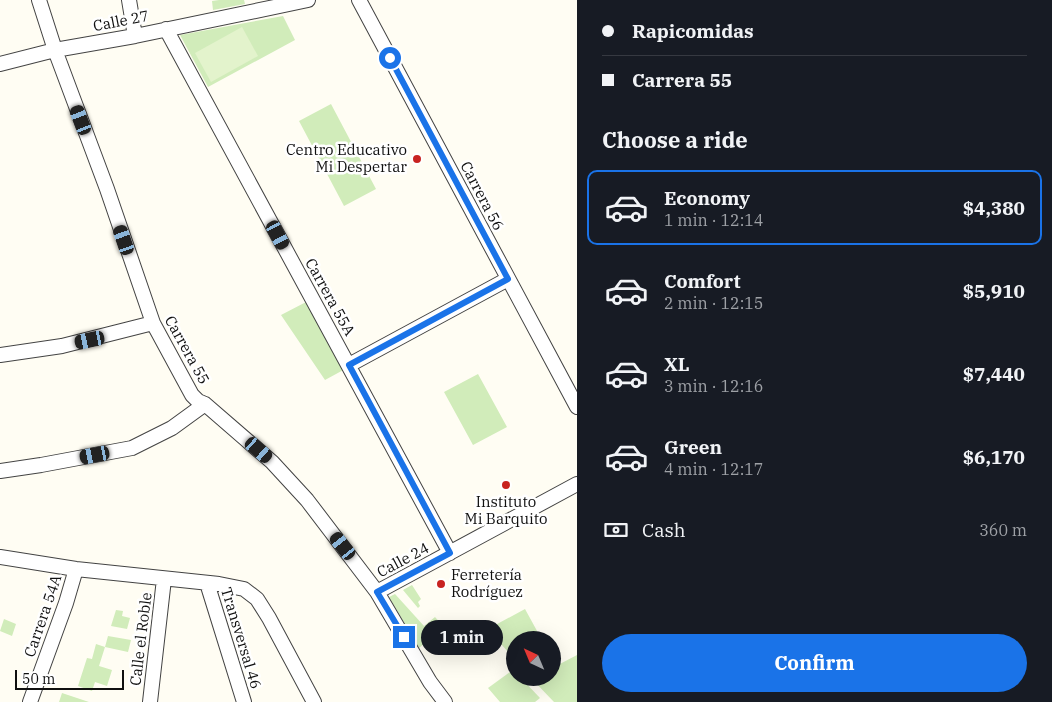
<!DOCTYPE html>
<html lang="en">
<head>
<meta charset="utf-8">
<style>
  body { margin:0; font-family:"IBM Plex Serif",serif; background:#20242c; color:#f1f3f6; height:100vh; display:flex; flex-direction:column; font-size:19px; white-space:nowrap }
  * { box-sizing:border-box; margin:0 }
  p { font-size:16px; color:#9ea1a6 }
  .icon { flex:none; width:28px; height:28px; fill:none; stroke:currentColor; stroke-width:2; stroke-linecap:round; stroke-linejoin:round }
  .map { position:relative; flex:1; overflow:hidden }
  .details { display:flex; flex-direction:column; background:#171b24; width:475px }
  .details>* { flex:none }
  .hud { display:grid; align-content:center; height:110px; padding:0 25px; background:#171b24 }
  .needle { width:32px; rotate:316deg }
  .buttons { position:absolute; left:506px; top:631px; display:grid; gap:10px }
  .buttons a { display:grid; place-items:center; width:55px; height:55px; border-radius:50%; background:#171b24; box-shadow:0 5px 20px #0002; font-size:25px }
  .scale { position:absolute; left:15px; bottom:12px; width:109px; box-sizing:border-box; padding-left:5px; border:2px solid #101010; border-top:0; font-size:14px; line-height:18px; white-space:nowrap; color:#101010; -webkit-text-stroke:4px #fff; paint-order:stroke }
  .end { position:absolute; width:22px; height:22px; margin:-11px; border:6px solid #1a73e8; background:#fff; box-shadow:0 0 0 2px #fff }
  .from { border-radius:50% }
  .bubble { position:absolute; height:35px; border-radius:18px; background:#171b24; box-shadow:0 5px 20px #0002; font-size:16px; font-weight:700; line-height:35px; text-align:center }
  .car { position:absolute; width:15px; height:30px; margin:-15px -8px; border-radius:6px; box-shadow:0 0 4px 1px #0007; background:linear-gradient(#222 24%,#8ab4d8 0 40%,#222 0 76%,#8ab4d8 0 86%,#222 0) }
  .hud b { display:flex; align-items:center; gap:18px; height:48px; font-size:19px }
  .hud b+b { border-top:1px solid #363941 }
  .hud i { width:12px; height:12px; background:#f1f3f6 }
  ul { padding:0; list-style:none }
  li { display:flex; align-items:center; gap:15px; height:75px; margin:0 10px 8px; padding:0 15px; border:2px solid transparent; border-radius:10px }
  li div { flex:1 }
  li b { display:block; font-size:19px }
  li em { font-style:normal; font-weight:700 }
  li.selected { border-color:#1a73e8 }
  li>.icon { width:45px; height:45px; stroke-width:1.5 }
  h2 { padding:0 25px; font-size:22px; line-height:60px }
  .pay { display:flex; align-items:center; gap:12px; height:55px; padding:0 25px; font-size:19px }
  .pay p { margin-inline-start:auto }
  .button { display:flex; gap:10px; margin-top:auto; padding:10px 25px }
  .button a { flex:1; height:58px; border-radius:30px; background:#1a73e8; color:#fff; font-size:20px; font-weight:700; line-height:58px; text-align:center }
  main { display:flex; flex:1; min-height:0 }
  .map>svg:first-child { display:block }
</style>
</head>
<body>
<main>
<div class="map">
<svg width="577" height="702" viewBox="0 0 577 702">
  <rect width="100%" height="100%" fill="#fffdf3"/>
  <!-- green -->
  <path fill="#d1ecba" d="M219,0H244L245,4L213,10L212,1Z
    M283,16L295,40L208,87L180,35Z
    M331,104L376,189L344,206L299,121Z
    M308,301L347,368L325,380L281,315Z
    M478,374L507,427L473,445L444,392Z
    M412,585L421,599L418,602L420,606L418,608L403,590Z
    M395,594L424,626L435,617L444,627L419,648L389,597Z
    M525,609L542,640H515V660L488,629Z
    M116,610L123,611L122,616L130,618L127,629L111,626Z
    M4,619L16,624L12,636L0,631Z
    M108,636L131,640L128,652L105,647L99,666L112,670L107,686L95,682L92,691L78,686L87,658L92,659L96,644L105,647Z
    M577,655V702H554L531,678H552L553,659L556,666Z
    M514,669L515,678H521L540,698L535,702H500L488,688Z
    M62,693L89,702H59Z"/>
  <!-- pitch -->
  <path fill="#e3f3cc" d="M242,27L258,56L211,82L195,53Z"/>
  <g fill="none" stroke-linecap="round" stroke-linejoin="round">
    <!-- minor casing -->
    <g stroke="#434343" stroke-width="16">
      <path id="minor" d="M39,0L55,50L107,189L153,323L192,395L198,401L205,404L272,462L307,500L377,592L430,682L445,702
        M129,0L135,36
        M359,0L577,407
        M166,29L450,553
        M0,64L55,50L135,36L308,0
        M0,355L62,346L153,323
        M349,365L508,279
        M0,471L41,465L132,448L172,428L205,404
        M0,557L76,569L219,584L244,589L257,599L269,618L314,702
        M207,583L244,702
        M377,592L577,484
        M30,702L66,603L76,569
        M150,702L164,579"/>
    </g>
    <!-- minor -->
    <use href="#minor" stroke="#fff" stroke-width="14"/>
  </g>
  <g fill="none" stroke-linecap="round" stroke-linejoin="round">
    <!-- route -->
    <path stroke="#1a73e8" stroke-width="6" d="M390,58L508,279L349,365L450,553L377,592L404,637"/>
  </g>
  <!-- markers -->
  <g fill="#c82320" stroke="#fff" stroke-width="2">
    <circle cx="417" cy="159" r="5"/>
    <circle cx="506" cy="485" r="5"/>
    <circle cx="441" cy="584" r="5"/>
  </g>
  <g text-anchor="middle" stroke-width="5" stroke-linejoin="round" paint-order="stroke">
    <!-- street labels -->
    <g font-size="15" fill="#101010" stroke="#fff">
      <text transform="translate(121 21) rotate(-11)" y="5">Calle 27</text>
      <text transform="translate(482 196) rotate(62)" y="5">Carrera 56</text>
      <text transform="translate(330 297) rotate(61)" y="5">Carrera 55A</text>
      <text transform="translate(187 350) rotate(61)" y="5">Carrera 55</text>
      <text transform="translate(403 560) rotate(-28)" y="5">Calle 24</text>
      <text transform="translate(43 616) rotate(-71)" y="5">Carrera 54A</text>
      <text transform="translate(241 638) rotate(73)" y="5">Transversal 46</text>
      <text transform="translate(141 639) rotate(-83)" y="5">Calle el Roble</text>
    </g>
    <!-- poi labels -->
    <g font-size="15" fill="#101010" stroke="#fff" text-anchor="end">
      <text x="407" y="155">Centro Educativo<tspan x="407" dy="17">Mi Despertar</tspan></text>
      <text x="506" y="507" text-anchor="middle">Instituto<tspan x="506" dy="17">Mi Barquito</tspan></text>
      <text x="451" y="580" text-anchor="start">Ferretería<tspan x="451" dy="17">Rodríguez</tspan></text>
    </g>
  </g>
</svg>
<div class="buttons">
<a><svg class="needle" viewBox="-14 -14 28 28"><path d="M0-13l5 13h-10z" fill="#e53935"/><path d="M0 13l5-13h-10z" fill="#9ea1a6"/></svg></a>
</div>
<div class="scale">50 m</div>
<i class="end from" style="left:390px;top:58px"></i>
<i class="end" style="left:404px;top:637px"></i>
<div class="bubble" style="left:421px;top:620px;width:82px">1 min</div>
<i class="car" style="left:81px;top:120px;rotate:339deg"></i>
<i class="car" style="left:278px;top:235px;rotate:152deg"></i>
<i class="car" style="left:124px;top:240px;rotate:341deg"></i>
<i class="car" style="left:90px;top:340px;rotate:258deg"></i>
<i class="car" style="left:259px;top:450px;rotate:131deg"></i>
<i class="car" style="left:95px;top:455px;rotate:259deg"></i>
<i class="car" style="left:343px;top:546px;rotate:322deg"></i>
</div>
<section class="details">
<div class="hud">
<b><i class="from"></i>Rapicomidas</b>
<b><i></i>Carrera 55</b>
</div>
<h2>Choose a ride</h2>
<ul>
<li class="selected"><svg class="icon" aria-label="car" viewBox="0 0 24 24"><path d="M5 17H2v-5l4-1 3-4h7l3 4 3 1v5h-3M9 17h6M6 11h13"/><circle cx="7" cy="17" r="2"/><circle cx="17" cy="17" r="2"/></svg><div><b>Economy</b><p>1 min · 12:14</p></div><em>$4,380</em></li>
<li><svg class="icon" aria-label="car" viewBox="0 0 24 24"><path d="M5 17H2v-5l4-1 3-4h7l3 4 3 1v5h-3M9 17h6M6 11h13"/><circle cx="7" cy="17" r="2"/><circle cx="17" cy="17" r="2"/></svg><div><b>Comfort</b><p>2 min · 12:15</p></div><em>$5,910</em></li>
<li><svg class="icon" aria-label="car" viewBox="0 0 24 24"><path d="M5 17H2v-5l4-1 3-4h7l3 4 3 1v5h-3M9 17h6M6 11h13"/><circle cx="7" cy="17" r="2"/><circle cx="17" cy="17" r="2"/></svg><div><b>XL</b><p>3 min · 12:16</p></div><em>$7,440</em></li>
<li><svg class="icon" aria-label="car" viewBox="0 0 24 24"><path d="M5 17H2v-5l4-1 3-4h7l3 4 3 1v5h-3M9 17h6M6 11h13"/><circle cx="7" cy="17" r="2"/><circle cx="17" cy="17" r="2"/></svg><div><b>Green</b><p>4 min · 12:17</p></div><em>$6,170</em></li>
</ul>
<div class="pay"><svg class="icon" aria-label="cash" viewBox="0 0 24 24"><path d="M3 7h18v10H3z"/><circle cx="12" cy="12" r="2"/></svg>Cash<p>360 m</p></div>
<div class="button"><a>Confirm</a></div>
</section>
</main>
</body>
</html>
